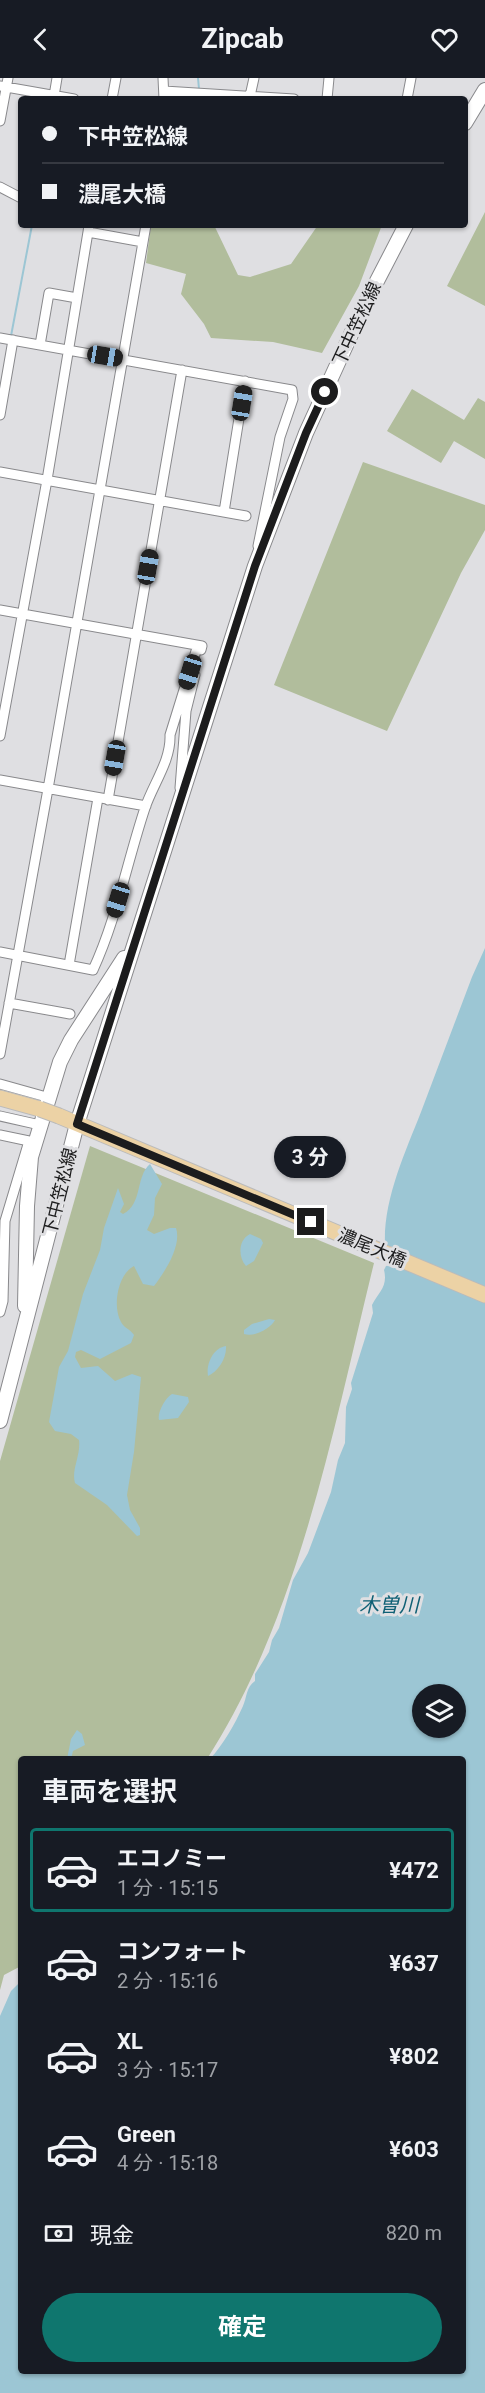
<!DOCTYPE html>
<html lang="ja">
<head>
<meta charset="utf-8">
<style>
  body { margin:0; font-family:Roboto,"Noto Sans JP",sans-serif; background:#242831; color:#f1f3f6; height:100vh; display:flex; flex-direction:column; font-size:22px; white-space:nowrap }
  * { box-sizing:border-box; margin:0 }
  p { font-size:20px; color:#9ea1a6 }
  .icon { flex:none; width:33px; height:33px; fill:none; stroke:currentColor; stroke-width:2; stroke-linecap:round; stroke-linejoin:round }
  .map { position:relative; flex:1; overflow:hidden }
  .side { position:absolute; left:18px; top:1678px; width:448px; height:618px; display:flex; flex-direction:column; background:#171b24; border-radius:6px; box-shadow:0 2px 4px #0004 }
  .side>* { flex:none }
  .guide { position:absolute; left:18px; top:18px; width:450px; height:132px; border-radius:6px; box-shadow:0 2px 4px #0004; display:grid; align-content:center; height:132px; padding:0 24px; background:#171b24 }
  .tools { position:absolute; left:412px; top:1606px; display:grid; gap:12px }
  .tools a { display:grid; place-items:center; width:54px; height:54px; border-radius:50%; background:#171b24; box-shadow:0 2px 4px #0004; font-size:30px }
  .end { position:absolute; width:27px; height:27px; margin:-14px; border:8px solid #1c1c1d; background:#fff; box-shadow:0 0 0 3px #fff }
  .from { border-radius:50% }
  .bubble { position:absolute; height:42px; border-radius:21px; background:#171b24; box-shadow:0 2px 4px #0004; font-size:20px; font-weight:700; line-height:42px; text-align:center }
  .car { position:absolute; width:18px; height:36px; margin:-18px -9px; border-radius:8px; box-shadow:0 0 4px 2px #0007; background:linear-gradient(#222 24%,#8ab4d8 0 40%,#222 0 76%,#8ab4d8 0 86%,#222 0) }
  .guide b { display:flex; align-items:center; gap:21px; height:57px; font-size:22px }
  .guide b+b { border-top:2px solid #363941 }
  .guide i { width:15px; height:15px; background:#f1f3f6 }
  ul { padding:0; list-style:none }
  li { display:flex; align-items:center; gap:18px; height:84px; margin:0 12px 9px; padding:0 12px; border:3px solid transparent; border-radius:6px }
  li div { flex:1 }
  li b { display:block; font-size:22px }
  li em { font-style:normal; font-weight:700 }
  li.active { border-color:#0f766e }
  li>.icon { width:54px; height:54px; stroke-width:1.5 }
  h2 { padding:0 24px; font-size:27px; line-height:72px }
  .pay { display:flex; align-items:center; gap:15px; height:66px; padding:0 24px; font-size:22px }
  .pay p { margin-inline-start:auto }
  .action { display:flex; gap:12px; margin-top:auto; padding:12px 24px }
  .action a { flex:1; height:69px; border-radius:36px; background:#0f766e; color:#fff; font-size:24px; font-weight:700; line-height:69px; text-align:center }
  header { display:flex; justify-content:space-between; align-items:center; height:78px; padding:0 24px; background:#171b24; font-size:27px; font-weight:700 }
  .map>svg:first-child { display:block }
</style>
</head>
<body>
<header><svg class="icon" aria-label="back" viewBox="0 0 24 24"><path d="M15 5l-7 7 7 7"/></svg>Zipcab<svg class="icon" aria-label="heart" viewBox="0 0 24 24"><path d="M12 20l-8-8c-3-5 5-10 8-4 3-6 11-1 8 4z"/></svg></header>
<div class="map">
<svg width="485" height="2315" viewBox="0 0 485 2315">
  <rect width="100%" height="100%" fill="#dfdfe2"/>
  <!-- green -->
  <path fill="#b1bd9c" d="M485,134V228L447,208Z
    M151,147H214L238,197L250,199L291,186L318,147H382L359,208L322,275L273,264L211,260L204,246L181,216L186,196L146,185Z
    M412,311L464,342L478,320L485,324V381L454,363L441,385L387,353Z
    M363,384L485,427V452L461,495L387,653L274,607Z
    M90,1068L374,1185C333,1351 300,1536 207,1681L21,1682V1888L4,1897L0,1912V1383Z"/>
  <!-- water -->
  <path fill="#9cc6d4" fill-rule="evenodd" d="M485,870V2315H0V1938L11,1913L21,1903V2294H464V1682L210,1681C223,1667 235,1646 243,1628C247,1619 246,1609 255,1603V1596L269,1574L272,1562L279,1550L293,1502L308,1475L331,1414L338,1382L345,1365L346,1329L352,1311L351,1305L373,1235L372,1227C379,1213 388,1209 384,1192L386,1188L395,1186L399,1174L397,1170L385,1167C383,1122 405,1075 421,1034C438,989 455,944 472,899ZM423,1617H456V1650H423Z
    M150,1086L162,1106L155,1120L154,1137L147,1152L154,1156L170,1150H176C182,1168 164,1195 154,1208L143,1206L134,1188C118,1196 112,1228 121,1244C124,1250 130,1251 134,1257L131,1265L100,1281L81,1272L76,1274L75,1279L81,1290L98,1288L115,1303L132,1296L141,1299L134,1374L127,1417L130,1432L140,1450V1457L137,1458L107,1427L75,1405C71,1392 81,1377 79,1362L71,1356L55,1353L49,1344L59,1289L68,1273L83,1216L100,1172L104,1150L118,1110L124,1126L120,1134L123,1136C143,1126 135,1099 150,1086Z
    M250,1156L261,1161L263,1165L254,1183L246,1188C238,1179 238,1162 250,1156Z
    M269,1241L275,1242C270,1251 255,1259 244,1256V1252L252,1246Z
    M226,1268C227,1280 218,1294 208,1298C206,1286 213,1270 226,1268Z
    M172,1316L188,1319L189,1324L178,1340L159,1342C157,1335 165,1320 172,1316Z
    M77,1652L82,1656L85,1667L73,1673L71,1681H67L71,1661Z"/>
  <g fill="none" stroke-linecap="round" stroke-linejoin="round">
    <!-- stream -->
    <path stroke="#9cc6d4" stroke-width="2" d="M198,0L199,11
      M11,258L32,147"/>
    <!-- minor casing -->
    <g stroke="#89898c" stroke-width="11">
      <path id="minor" d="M163,0L164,21
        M0,8L74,21
        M164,13L294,21
        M54,18L57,0
        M250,18L254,0
        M112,21L116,0
        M327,21L329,0
        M407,21L411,0
        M0,43L8,0
        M0,109L21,120
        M89,147L88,154L143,164
        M0,260L292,312L293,321L280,359L258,468
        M40,267L49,215L77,220
        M0,337L13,262
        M0,394L246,438
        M224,434L245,303
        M0,532L202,568L201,572
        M0,658L47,402L88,154
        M0,702L146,728
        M180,710L186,633L195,597
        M108,722L182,292
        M0,874L93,892C117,840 127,784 145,730C153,706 171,683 170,657L196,573L202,568
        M69,887L98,720
        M9,925L70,936
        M0,976L48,711L146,147
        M0,1006L50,1020
        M0,1038L40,1047
        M0,1057L29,1063L5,1143L3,1223L0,1234"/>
    </g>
    <!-- secondary casing -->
    <g stroke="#89898c" stroke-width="16">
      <path id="secondary" d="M465,45L485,12
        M25,1228L27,1128L31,1079L60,984L71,962L124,880
        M0,1343L77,1046L255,488L306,355L363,230L406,147"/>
    </g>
    <!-- primary casing -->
    <g stroke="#bbb" stroke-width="17">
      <path id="primary" d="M0,1020L40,1031
        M59,1038L485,1217"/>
    </g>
    <!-- minor -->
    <use href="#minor" stroke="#fff" stroke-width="9"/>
    <!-- secondary -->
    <use href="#secondary" stroke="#fff" stroke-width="14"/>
    <!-- primary -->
    <use href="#primary" stroke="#ecd2a5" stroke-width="15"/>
    <!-- primary-bridge casing -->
    <g stroke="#bbb" stroke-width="17" stroke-linecap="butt">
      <path id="primary-bridge" d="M40,1031L59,1038"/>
    </g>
    <!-- primary-bridge -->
    <use href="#primary-bridge" stroke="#ecd2a5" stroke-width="15"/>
  </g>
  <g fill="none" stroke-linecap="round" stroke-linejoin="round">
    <!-- route -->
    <path stroke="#1c1c1d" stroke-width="8" d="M311,1144L77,1046L255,488L306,355L325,314"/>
  </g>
  <g text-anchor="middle" stroke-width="6" stroke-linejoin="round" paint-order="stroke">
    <!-- street labels -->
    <g font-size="18" fill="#1c1c1d" stroke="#dfdfe2">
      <text transform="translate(357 246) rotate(-65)" y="6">下中笠松線</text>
      <text transform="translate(60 1114) rotate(-76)" y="6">下中笠松線</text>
      <text transform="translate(372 1170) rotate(23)" y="6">濃尾大橋</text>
    </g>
    <!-- water labels -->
    <g font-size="20" font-style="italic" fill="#0f6075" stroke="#dfdfe2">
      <text x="389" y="1534">木曽川</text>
    </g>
  </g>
</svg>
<div class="tools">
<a><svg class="icon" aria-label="layers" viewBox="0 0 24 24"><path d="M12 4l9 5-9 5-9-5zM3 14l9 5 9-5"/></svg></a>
</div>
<i class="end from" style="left:325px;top:314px"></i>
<i class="end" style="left:311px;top:1144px"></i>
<div class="bubble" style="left:274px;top:1058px;width:72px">3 分</div>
<i class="car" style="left:105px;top:278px;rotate:99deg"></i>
<i class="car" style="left:242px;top:325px;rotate:9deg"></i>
<i class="car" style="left:148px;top:489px;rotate:10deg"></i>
<i class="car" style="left:190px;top:594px;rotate:197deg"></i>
<i class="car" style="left:115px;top:680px;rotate:190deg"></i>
<i class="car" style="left:118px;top:822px;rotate:197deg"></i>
<div class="guide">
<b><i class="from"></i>下中笠松線</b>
<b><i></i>濃尾大橋</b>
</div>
<section class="side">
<h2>車両を選択</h2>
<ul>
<li class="active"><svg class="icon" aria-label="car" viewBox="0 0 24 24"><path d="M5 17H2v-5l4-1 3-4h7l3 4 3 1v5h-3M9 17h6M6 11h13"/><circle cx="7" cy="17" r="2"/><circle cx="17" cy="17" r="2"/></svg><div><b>エコノミー</b><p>1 分 · 15:15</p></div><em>¥472</em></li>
<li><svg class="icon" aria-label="car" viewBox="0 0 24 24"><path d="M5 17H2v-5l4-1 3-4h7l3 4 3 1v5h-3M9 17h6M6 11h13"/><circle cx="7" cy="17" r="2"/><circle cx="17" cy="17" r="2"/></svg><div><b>コンフォート</b><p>2 分 · 15:16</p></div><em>¥637</em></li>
<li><svg class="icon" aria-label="car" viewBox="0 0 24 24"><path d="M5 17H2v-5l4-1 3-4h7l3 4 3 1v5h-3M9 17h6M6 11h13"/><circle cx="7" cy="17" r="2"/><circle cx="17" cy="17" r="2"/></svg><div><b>XL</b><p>3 分 · 15:17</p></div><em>¥802</em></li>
<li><svg class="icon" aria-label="car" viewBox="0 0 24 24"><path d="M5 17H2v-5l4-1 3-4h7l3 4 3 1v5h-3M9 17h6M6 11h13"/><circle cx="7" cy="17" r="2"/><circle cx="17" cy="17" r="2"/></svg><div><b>Green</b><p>4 分 · 15:18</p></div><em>¥603</em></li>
</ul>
<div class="pay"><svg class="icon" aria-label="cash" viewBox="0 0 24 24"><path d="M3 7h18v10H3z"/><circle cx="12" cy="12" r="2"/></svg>現金<p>820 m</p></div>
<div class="action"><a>確定</a></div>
</section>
</div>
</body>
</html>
